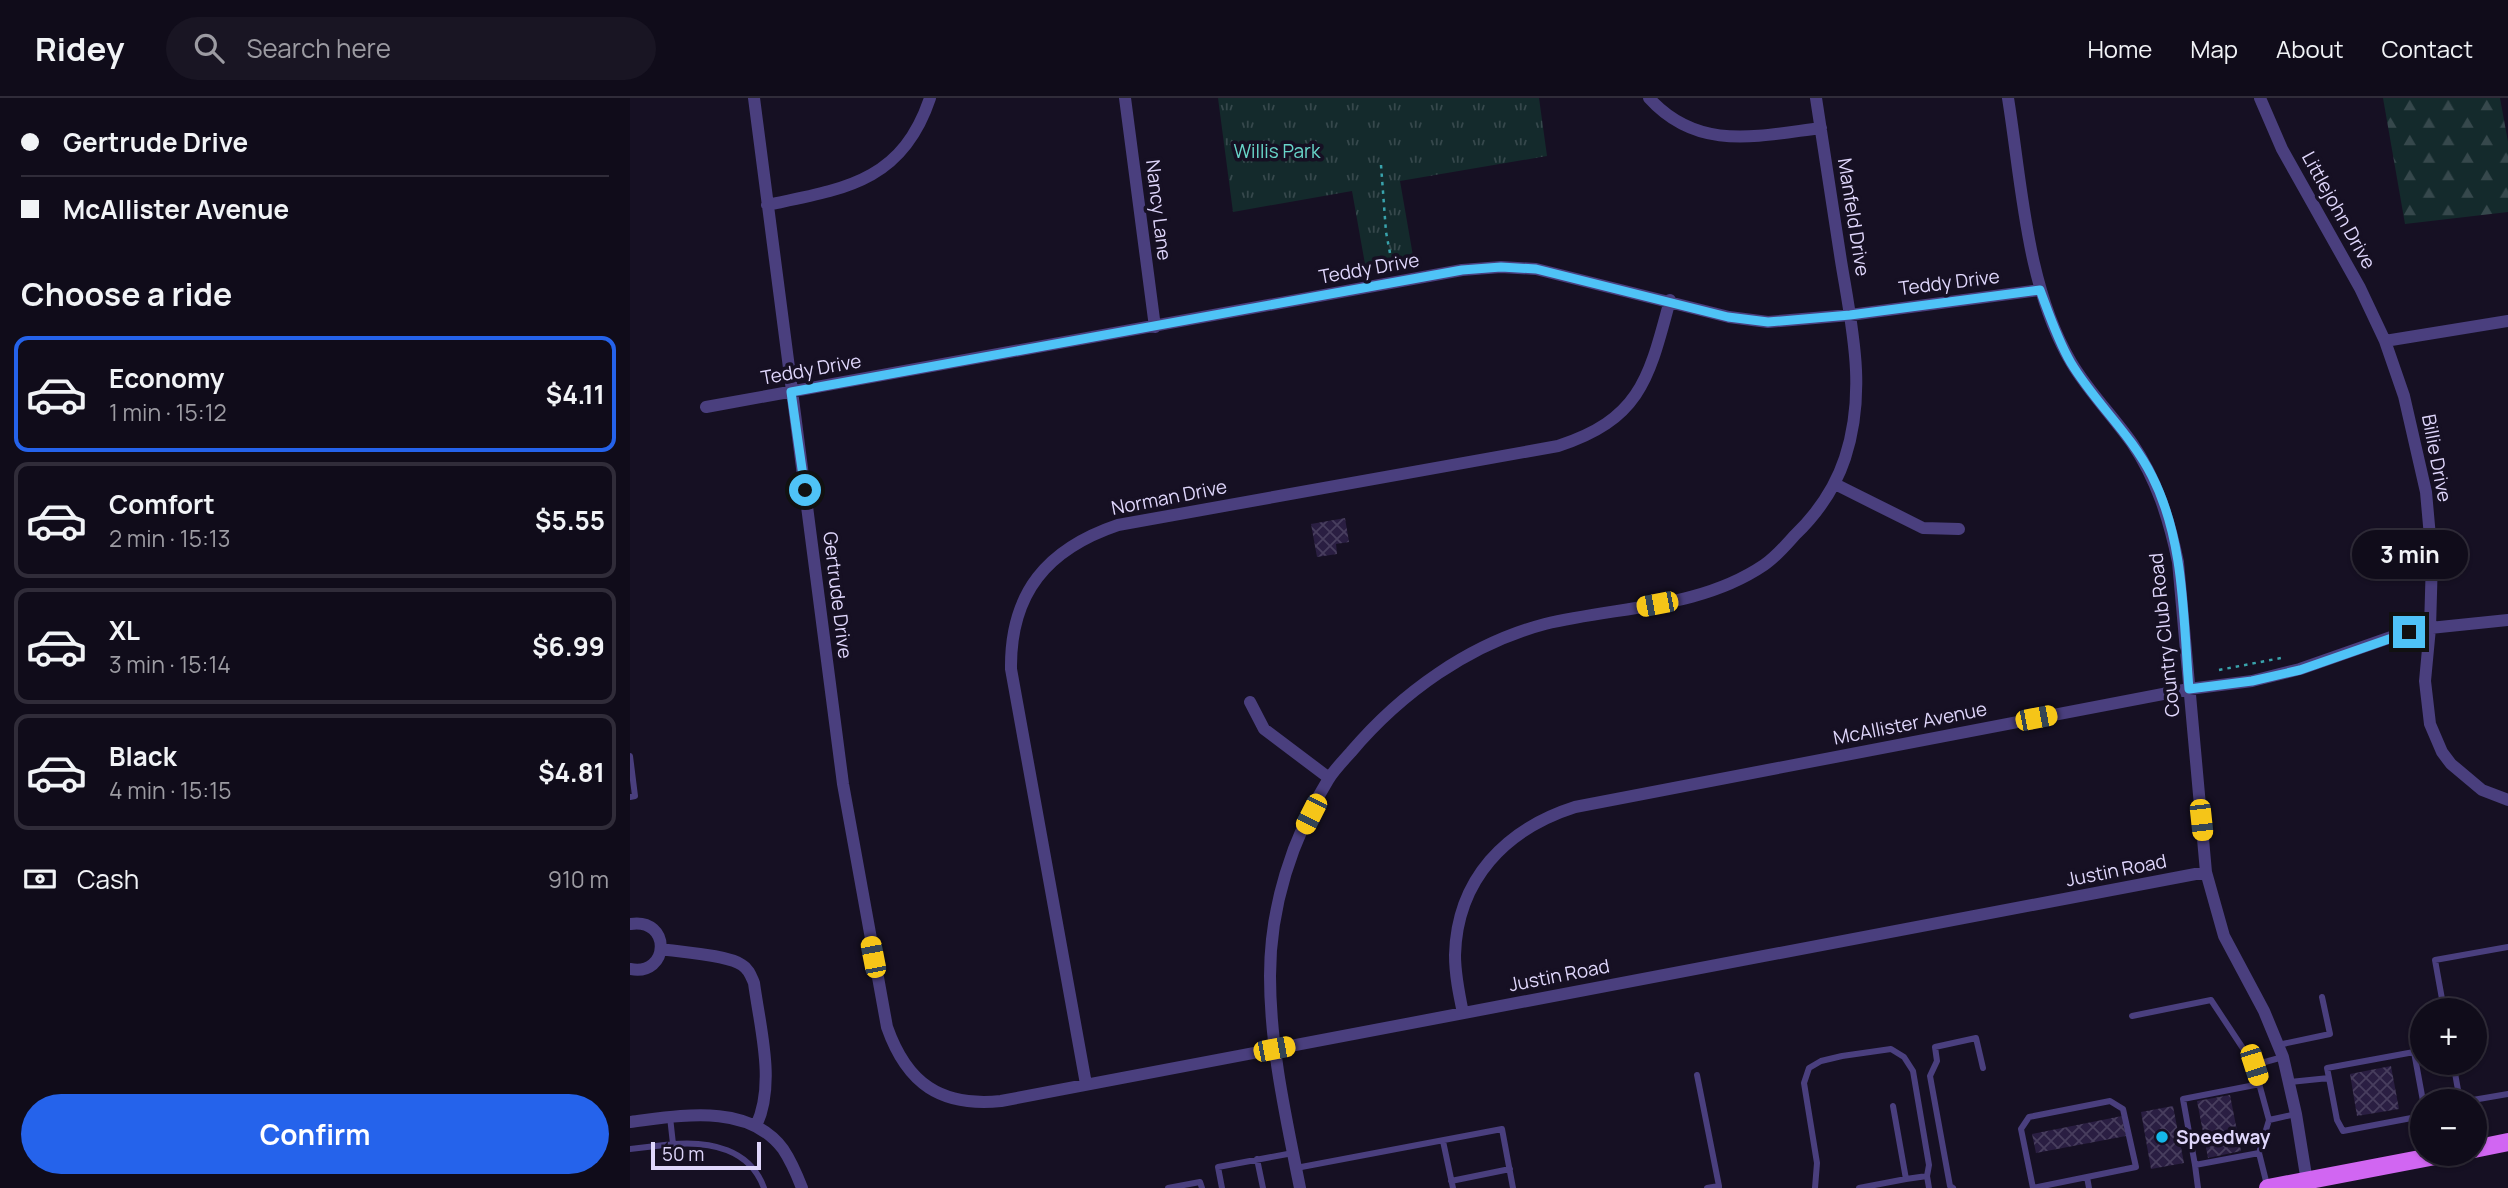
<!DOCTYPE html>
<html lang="en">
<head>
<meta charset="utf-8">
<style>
  body { margin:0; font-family:Manrope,sans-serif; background:#191523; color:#f1f3f6; height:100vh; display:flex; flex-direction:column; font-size:26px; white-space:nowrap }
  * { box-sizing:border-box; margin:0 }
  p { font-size:23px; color:#9c9ba2 }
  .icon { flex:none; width:38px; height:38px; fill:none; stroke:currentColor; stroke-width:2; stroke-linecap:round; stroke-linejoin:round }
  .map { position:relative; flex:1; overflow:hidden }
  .sheet { display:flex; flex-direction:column; background:#100c1a; width:630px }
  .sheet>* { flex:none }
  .guide { display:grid; align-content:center; height:154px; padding:0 21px; background:#100c1a }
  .buttons { position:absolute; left:1780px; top:900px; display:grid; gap:14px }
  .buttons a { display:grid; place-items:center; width:77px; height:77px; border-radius:50%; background:#100c1a; box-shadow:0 2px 5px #0004,0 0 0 2px #302c39; font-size:35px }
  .scale { position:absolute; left:21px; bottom:18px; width:110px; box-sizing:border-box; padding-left:7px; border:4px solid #dfd6fb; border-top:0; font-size:19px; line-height:24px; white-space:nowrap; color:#dfd6fb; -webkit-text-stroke:5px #161023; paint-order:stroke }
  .end { position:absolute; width:32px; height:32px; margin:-16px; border:9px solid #4fc3f7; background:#111; box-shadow:0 0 0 4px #111 }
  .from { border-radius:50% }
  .bubble { position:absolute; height:49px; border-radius:24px; background:#100c1a; box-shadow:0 2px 5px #0004,0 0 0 2px #302c39; font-size:23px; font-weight:700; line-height:49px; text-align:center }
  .car { position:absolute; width:21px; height:42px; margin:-21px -10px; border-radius:9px; box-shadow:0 0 5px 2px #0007; background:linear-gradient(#f5c518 24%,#345 0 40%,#f5c518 0 76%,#345 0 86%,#f5c518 0) }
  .guide b { display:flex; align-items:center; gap:24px; height:66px; font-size:26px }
  .guide b+b { border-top:2px solid #302c39 }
  .guide i { width:18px; height:18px; background:#f1f3f6 }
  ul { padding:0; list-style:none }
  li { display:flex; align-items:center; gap:21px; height:116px; margin:0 14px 10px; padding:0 7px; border:4px solid #302c39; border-radius:14px }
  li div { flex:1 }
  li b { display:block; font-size:26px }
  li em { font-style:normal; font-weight:700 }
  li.selected { border-color:#2563eb }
  li>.icon { width:63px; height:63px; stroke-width:1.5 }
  h2 { padding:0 21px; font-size:32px; line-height:84px }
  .pay { display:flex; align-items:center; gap:18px; height:77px; padding:0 21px; font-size:26px }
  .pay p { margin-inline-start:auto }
  .cta { display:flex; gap:14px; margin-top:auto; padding:14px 21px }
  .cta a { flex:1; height:80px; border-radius:42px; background:#2563eb; color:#fff; font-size:28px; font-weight:700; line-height:80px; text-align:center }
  header { display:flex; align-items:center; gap:42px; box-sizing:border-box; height:98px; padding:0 35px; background:#100c1a; border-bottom:2px solid #302c39 }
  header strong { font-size:33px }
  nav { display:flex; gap:38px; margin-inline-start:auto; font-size:24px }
  .search { width:490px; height:63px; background:#191523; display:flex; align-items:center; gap:18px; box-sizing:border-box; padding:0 24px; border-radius:38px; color:#9c9ba2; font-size:26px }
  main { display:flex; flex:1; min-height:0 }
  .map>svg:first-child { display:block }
</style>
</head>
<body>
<header>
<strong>Ridey</strong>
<div class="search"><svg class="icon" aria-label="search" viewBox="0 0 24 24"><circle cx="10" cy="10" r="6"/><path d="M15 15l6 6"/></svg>Search here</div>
<nav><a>Home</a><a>Map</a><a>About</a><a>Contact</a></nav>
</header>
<main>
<section class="sheet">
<div class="guide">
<b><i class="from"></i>Gertrude Drive</b>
<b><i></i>McAllister Avenue</b>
</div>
<h2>Choose a ride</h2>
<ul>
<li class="selected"><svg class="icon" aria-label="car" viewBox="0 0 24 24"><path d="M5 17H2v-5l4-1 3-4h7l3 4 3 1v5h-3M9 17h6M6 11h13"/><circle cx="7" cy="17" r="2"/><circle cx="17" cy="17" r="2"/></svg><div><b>Economy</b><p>1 min · 15:12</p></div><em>$4.11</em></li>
<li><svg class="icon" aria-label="car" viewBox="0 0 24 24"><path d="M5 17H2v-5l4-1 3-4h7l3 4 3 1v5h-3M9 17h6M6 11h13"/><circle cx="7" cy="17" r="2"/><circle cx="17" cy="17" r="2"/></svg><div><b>Comfort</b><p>2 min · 15:13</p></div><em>$5.55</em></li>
<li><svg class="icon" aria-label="car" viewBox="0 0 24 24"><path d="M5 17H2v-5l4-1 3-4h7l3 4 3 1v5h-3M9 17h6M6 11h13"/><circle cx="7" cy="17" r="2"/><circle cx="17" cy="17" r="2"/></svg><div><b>XL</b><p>3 min · 15:14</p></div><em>$6.99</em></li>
<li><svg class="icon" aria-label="car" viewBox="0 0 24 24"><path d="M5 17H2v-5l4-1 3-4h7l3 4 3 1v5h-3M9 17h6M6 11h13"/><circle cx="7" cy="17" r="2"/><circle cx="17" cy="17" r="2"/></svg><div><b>Black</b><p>4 min · 15:15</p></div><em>$4.81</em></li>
</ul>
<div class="pay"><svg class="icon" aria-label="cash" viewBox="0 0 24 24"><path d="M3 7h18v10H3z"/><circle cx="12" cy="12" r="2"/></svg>Cash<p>910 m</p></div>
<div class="cta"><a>Confirm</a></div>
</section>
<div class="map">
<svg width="1878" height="1090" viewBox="0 0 1878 1090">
  <defs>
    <pattern id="grass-tufts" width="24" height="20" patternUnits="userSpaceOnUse" patternTransform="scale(1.75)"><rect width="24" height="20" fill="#142a2c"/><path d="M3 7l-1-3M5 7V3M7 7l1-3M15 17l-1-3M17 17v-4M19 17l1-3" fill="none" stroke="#36484c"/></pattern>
    <pattern id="forest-firs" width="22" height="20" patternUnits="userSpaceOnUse" patternTransform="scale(1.75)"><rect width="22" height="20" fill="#142a2c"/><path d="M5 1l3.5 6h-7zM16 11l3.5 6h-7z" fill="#36484c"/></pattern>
    <pattern id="building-cross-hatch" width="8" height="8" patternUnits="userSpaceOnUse" patternTransform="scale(1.75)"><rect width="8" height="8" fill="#2a1e42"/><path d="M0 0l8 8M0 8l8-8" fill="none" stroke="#483e5e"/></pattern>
  </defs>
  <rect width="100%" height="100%" fill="#161023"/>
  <!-- grass -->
  <path fill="url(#grass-tufts)" d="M588,0H909L917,58L770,83L783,158L735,166L722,93L603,114Z"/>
  <!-- forest -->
  <path fill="url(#forest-firs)" d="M1753,0H1870L1878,44V114L1775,126Z"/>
  <!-- building -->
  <path fill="url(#building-cross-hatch)" d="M715,420L719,444L706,446L707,456L687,459L681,426Z
    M1761,968L1769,1011L1727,1018L1720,976Z
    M1600,997L1611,1053L1578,1060L1567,1003Z
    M1543,1008L1554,1065L1521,1071L1511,1014Z
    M1492,1018L1496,1038L1406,1055L1402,1036Z"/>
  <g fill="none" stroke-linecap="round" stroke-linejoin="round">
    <!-- path -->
    <path stroke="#39a3ac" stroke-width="2.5" stroke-dasharray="3.5 5" stroke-linecap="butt" d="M751,67L756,134L763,171
      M1589,572L1651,560"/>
    <!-- lane -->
    <path stroke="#4a3f7e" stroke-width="6" d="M0,658L5,698L0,699
      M1814,912L1805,862L1878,849
      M1502,918L1581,902L1624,967
      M1648,947L1700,936L1692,899
      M1823,964L1830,1003
      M1067,977L1089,1088
      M1699,980L1707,1022L1713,1033L1792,1018
      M1660,984L1699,980L1697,970L1784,954L1793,1003
      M1837,1003L1878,996
      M1263,1008L1276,1081L1297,1078L1299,1090
      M40,1019L43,1046C80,1043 120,1051 134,1090
      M1639,1022L1666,1016
      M813,1043L823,1090
      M0,1051L43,1046
      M627,1061L633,1090
      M1565,1067L1553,1001L1630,986
      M666,1070L872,1031L883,1090
      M821,1083L880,1071
      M1637,1087L1629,1055L1639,1022L1624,967L1653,959
      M538,1090L570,1084L572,1090
      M592,1090L588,1069L663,1055
      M1077,1090L1089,1088V1090
      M1185,1090L1187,1065L1174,985L1179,970L1191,963L1212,958L1261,951L1274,959L1283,973L1299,1067L1297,1078
      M1229,1090L1276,1081
      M1323,1090L1320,1088L1300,978L1307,963L1305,949L1346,940L1353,970
      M1403,1090L1391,1031L1399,1019L1480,1003L1493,1011L1506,1069L1457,1079
      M1403,1090L1457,1079L1459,1090
      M1568,1090L1565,1067L1629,1055"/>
    <!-- street -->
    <path stroke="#4a3f7e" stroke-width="12" d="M124,0L213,686L257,929C277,986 311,1009 371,1003L1576,774
      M495,0L525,229
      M1019,0C1068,54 1127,38 1191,30
      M1378,0C1392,87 1396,187 1441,264C1458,293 1483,318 1502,345C1527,382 1539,421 1548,464L1576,774L1594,838L1634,913L1653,959L1666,1016L1678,1090
      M1630,0L1652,51L1730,190L1755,243L1774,298L1796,394L1802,461L1800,530L1795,583L1800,626L1812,654L1821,666L1852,692L1878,702
      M137,107C214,91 272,84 300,0
      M1755,243L1878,223
      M76,309L832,172L871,169L906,171L1099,219L1138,224L1220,217L1410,192
      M1205,386L1293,430L1329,431
      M620,604L634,631L699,680
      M0,826C42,819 40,879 0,871
      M31,851C50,854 99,857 112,867C119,871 121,878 124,885C130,930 146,986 126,1028
      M833,915C829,896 825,877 825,857C827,781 876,731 945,709L1559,591L1622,583L1670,571L1767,537L1800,530L1878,522
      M456,986L381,571C380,495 417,451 488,427L928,348C1011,321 1019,280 1040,202
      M0,1024C49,1018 118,1004 153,1051C161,1063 167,1077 172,1090
      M670,1090C656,1020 640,949 640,878C640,809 662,740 698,682C704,672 713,663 721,654C771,595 839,546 915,526C989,508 1069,511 1134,467C1146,459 1156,447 1165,437C1188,415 1205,390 1215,360C1237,293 1222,230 1211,163C1203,108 1194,54 1186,0"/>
    <!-- primary -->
    <path stroke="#d166f2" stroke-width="18" d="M1844,1051L1878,1044
      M1638,1090L1821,1055"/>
  </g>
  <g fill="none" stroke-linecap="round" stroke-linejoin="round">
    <!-- route -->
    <path stroke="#4fc3f7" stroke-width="9" d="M175,392L161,294L832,172L871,169L906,171L1098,219L1138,224L1220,217L1410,192C1419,216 1428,243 1441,265C1465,305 1501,336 1522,378C1555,443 1553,520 1559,591L1622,583L1670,572L1779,534"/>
  </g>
  <!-- markers -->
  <circle fill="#14b7e9" stroke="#161023" stroke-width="2.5" cx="1532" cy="1039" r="7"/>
  <g text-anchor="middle" stroke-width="7" stroke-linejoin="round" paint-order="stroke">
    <!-- park labels -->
    <g font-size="19" fill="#68d5c9" stroke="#161023">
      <text x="647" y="60">Willis Park</text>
    </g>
    <!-- street labels -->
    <g font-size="19" fill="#dfd6fb" stroke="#161023">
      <text transform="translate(529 112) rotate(83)" y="7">Nancy Lane</text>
      <text transform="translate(1709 112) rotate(61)" y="7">Littlejohn Drive</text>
      <text transform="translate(1224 119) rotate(81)" y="7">Manfeld Drive</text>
      <text transform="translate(739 170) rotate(-10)" y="7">Teddy Drive</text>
      <text transform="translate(1319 184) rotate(-7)" y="7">Teddy Drive</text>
      <text transform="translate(181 271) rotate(-10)" y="7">Teddy Drive</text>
      <text transform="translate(1807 360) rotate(79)" y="7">Billie Drive</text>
      <text transform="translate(539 399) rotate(-11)" y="7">Norman Drive</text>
      <text transform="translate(208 497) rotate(83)" y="7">Gertrude Drive</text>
      <text transform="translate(1534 537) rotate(-96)" y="7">Country Club Road</text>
      <text transform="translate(1280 625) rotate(-11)" y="7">McAllister Avenue</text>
      <text transform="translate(1486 772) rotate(-11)" y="7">Justin Road</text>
      <text transform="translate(929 877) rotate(-11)" y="7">Justin Road</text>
    </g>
    <!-- poi labels -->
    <g font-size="19" font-weight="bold" fill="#dfd6fb" stroke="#161023" text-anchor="start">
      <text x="1546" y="1046">Speedway</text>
    </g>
  </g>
</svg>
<div class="buttons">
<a>+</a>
<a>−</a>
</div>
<div class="scale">50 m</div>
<i class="end from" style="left:175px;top:392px"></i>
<i class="end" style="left:1779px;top:534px"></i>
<div class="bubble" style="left:1722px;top:432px;width:116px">3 min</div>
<i class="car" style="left:1027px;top:506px;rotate:259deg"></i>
<i class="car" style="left:1406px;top:620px;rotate:79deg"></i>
<i class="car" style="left:681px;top:716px;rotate:207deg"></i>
<i class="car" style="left:1571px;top:722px;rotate:174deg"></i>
<i class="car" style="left:243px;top:859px;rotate:349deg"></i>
<i class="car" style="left:644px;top:951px;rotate:79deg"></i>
<i class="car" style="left:1624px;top:967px;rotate:162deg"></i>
</div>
</main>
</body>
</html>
